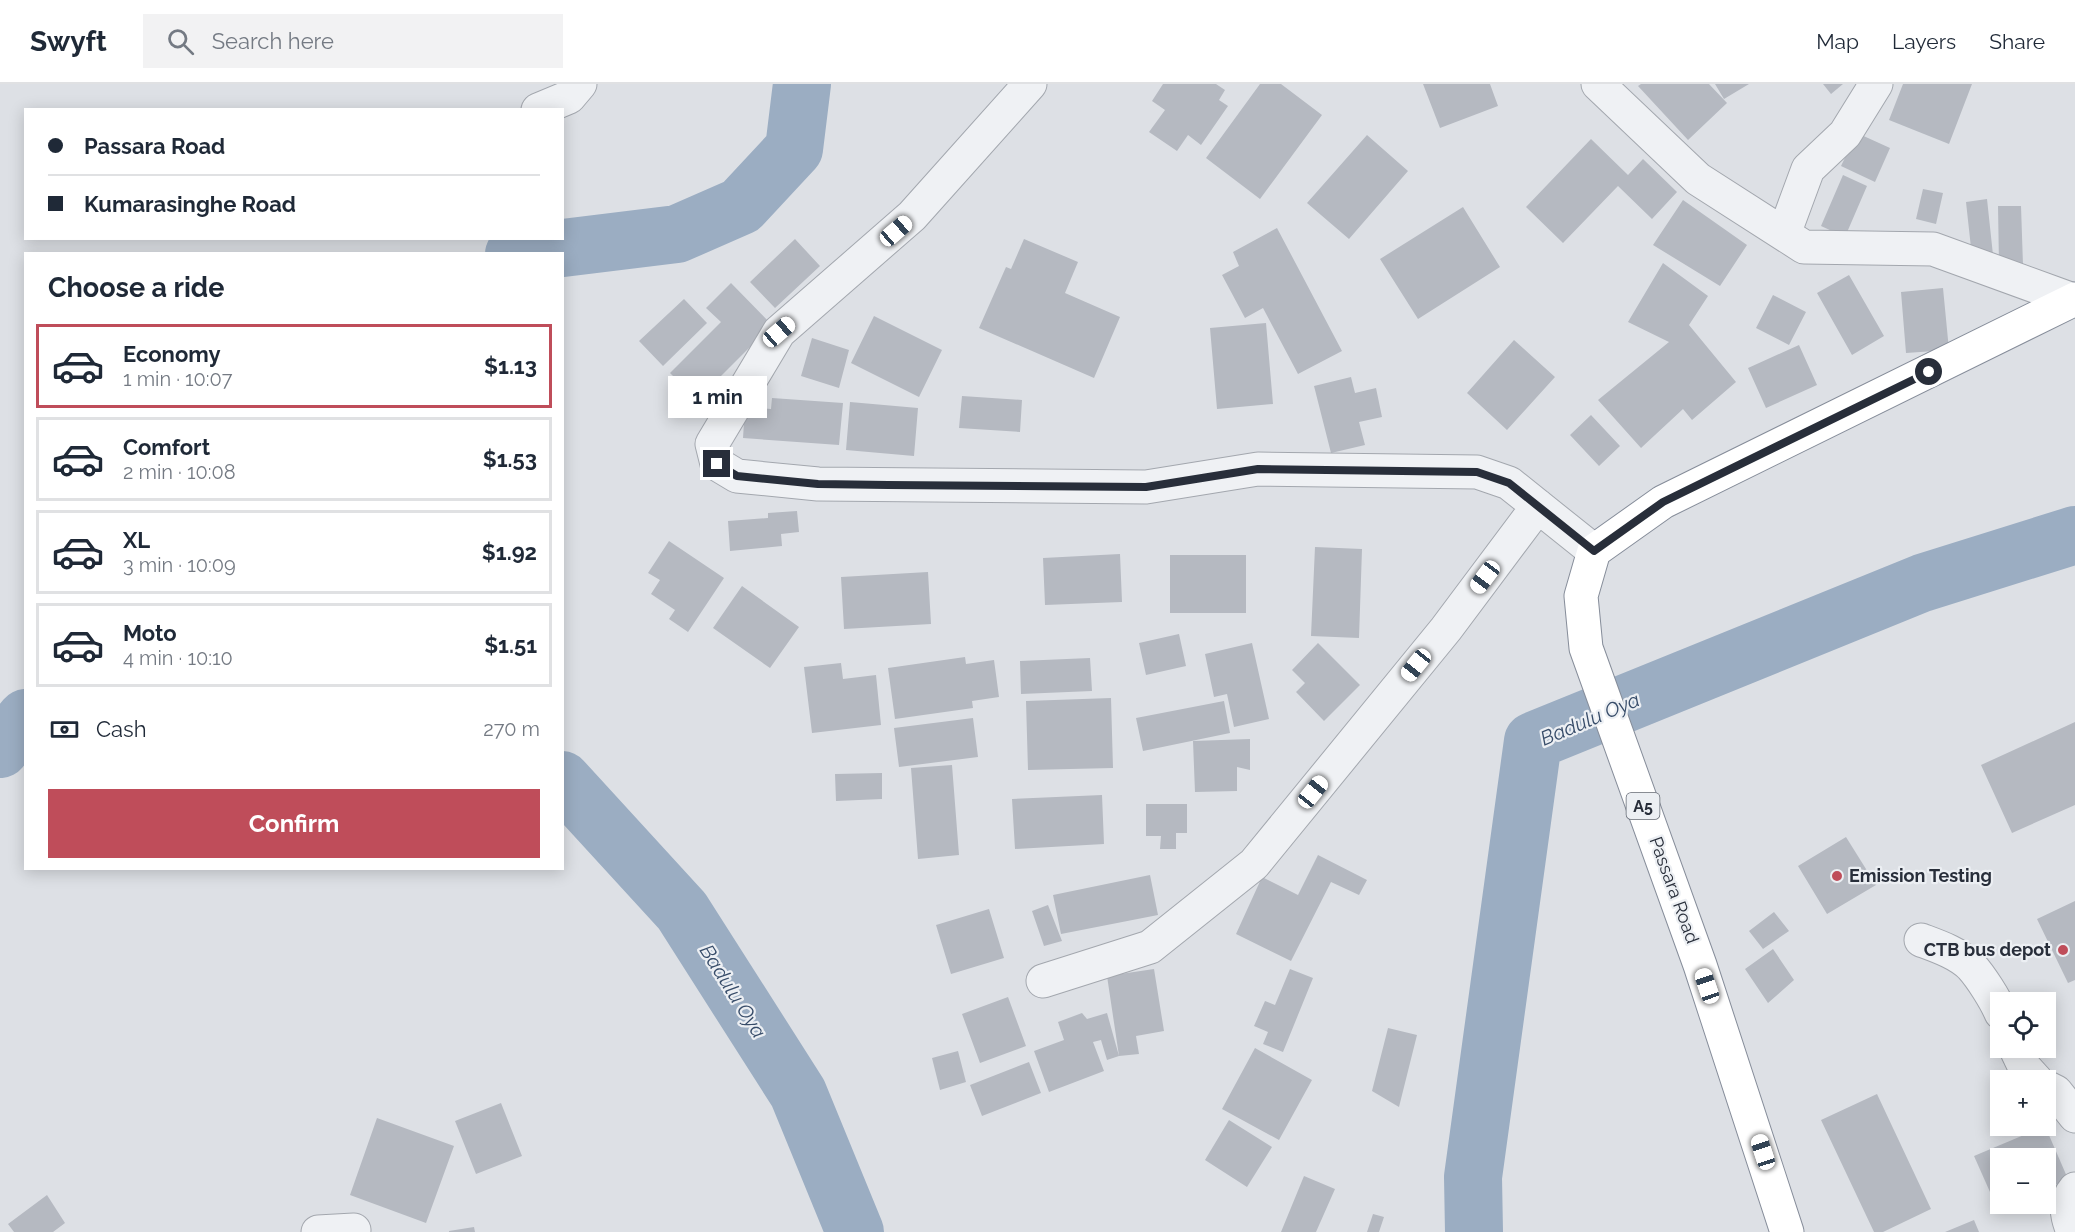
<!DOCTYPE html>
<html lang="en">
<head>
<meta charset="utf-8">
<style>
  body { margin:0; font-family:Raleway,sans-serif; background:#f2f2f3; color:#1f2937; height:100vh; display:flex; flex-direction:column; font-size:22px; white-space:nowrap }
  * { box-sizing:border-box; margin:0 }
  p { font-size:20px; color:#747a83 }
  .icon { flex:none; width:33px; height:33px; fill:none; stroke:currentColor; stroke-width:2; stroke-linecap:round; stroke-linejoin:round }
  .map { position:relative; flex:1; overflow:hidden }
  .drawer { position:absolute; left:24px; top:168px; width:540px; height:618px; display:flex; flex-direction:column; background:#fff; border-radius:0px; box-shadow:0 3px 15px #0003 }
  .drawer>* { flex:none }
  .guide { position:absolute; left:24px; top:24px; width:540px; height:132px; border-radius:0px; box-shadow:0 3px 15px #0003; display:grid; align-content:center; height:132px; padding:0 24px; background:#fff }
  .buttons { position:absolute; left:1990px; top:908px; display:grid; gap:12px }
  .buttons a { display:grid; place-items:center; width:66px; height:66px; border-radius:0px; background:#fff; box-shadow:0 3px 15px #0003; font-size:30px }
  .end { position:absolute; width:27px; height:27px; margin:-14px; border:8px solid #282e3a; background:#fff; box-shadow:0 0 0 3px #fff }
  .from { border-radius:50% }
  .bubble { position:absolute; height:42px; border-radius:0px; background:#fff; box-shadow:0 3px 15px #0003; font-size:20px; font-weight:700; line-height:42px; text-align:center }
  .car { position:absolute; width:18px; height:36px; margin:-18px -9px; border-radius:8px; box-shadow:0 0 4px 2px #0007; background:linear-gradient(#fff 24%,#345 0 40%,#fff 0 76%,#345 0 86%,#fff 0) }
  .guide b { display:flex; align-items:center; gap:21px; height:57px; font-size:22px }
  .guide b+b { border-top:2px solid #e0e1e3 }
  .guide i { width:15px; height:15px; background:#1f2937 }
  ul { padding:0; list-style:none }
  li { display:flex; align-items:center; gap:18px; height:84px; margin:0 12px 9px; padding:0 12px; border:3px solid #e0e1e3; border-radius:0px }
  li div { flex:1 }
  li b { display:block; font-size:22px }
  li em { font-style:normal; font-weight:700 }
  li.selected { border-color:#bf4d5a }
  li>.icon { width:54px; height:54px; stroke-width:1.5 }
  h2 { padding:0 24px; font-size:27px; line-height:72px }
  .pay { display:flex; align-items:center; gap:15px; height:66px; padding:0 24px; font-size:22px }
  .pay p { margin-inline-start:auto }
  .primary-button { display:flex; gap:12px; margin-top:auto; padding:12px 24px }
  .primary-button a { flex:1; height:69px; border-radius:0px; background:#bf4d5a; color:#fff; font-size:24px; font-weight:700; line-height:69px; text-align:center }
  header { display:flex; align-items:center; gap:36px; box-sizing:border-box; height:84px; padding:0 30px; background:#fff; border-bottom:2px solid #e0e1e3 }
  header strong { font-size:28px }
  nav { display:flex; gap:33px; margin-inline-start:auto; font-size:21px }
  .search { width:420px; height:54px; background:#f2f2f3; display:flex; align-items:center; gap:15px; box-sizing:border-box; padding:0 21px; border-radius:0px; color:#747a83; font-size:22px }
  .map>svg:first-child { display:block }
</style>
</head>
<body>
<header>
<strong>Swyft</strong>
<div class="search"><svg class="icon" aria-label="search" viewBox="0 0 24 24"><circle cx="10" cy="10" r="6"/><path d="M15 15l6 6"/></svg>Search here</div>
<nav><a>Map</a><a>Layers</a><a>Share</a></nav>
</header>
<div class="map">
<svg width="2075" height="1148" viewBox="0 0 2075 1148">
  <rect width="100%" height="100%" fill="#dde0e5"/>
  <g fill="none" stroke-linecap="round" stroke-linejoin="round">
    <!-- river -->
    <path stroke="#9badc2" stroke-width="58" d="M514,170L677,150L741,122L794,65L802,0
      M0,665L26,634
      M562,696L682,827L798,1009L855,1148
      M1474,1148L1473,1093L1533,657L1922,499L2075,451"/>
  </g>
  <!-- building -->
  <path fill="#b5b9c1" d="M1163,0H1216L1225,6L1219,16L1228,22L1201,61L1188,51L1177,67L1149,48L1165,26L1152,17Z
    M1260,0H1281L1322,31L1260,115L1206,74Z
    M1423,0H1490L1498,22L1440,44Z
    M1641,0H1709L1727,19L1688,56L1638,2Z
    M1715,0H1749L1724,15Z
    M1823,0H1843L1831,10Z
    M1903,0H1972L1949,60L1889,36Z
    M1857,49L1890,64L1875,98L1841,82Z
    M1367,51L1408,87L1349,155L1307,119Z
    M1591,55L1628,91L1643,75L1677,108L1652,135L1618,102L1563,159L1526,123Z
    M1843,91L1867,102L1845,153L1821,142Z
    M1923,105L1943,109L1936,140L1916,135Z
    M1987,115L1993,171L1972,173L1966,118Z
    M1683,116L1747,161L1720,202L1653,161Z
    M1998,122H2021L2023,181H1999Z
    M1463,123L1500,183L1418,235L1380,175Z
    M1277,144L1342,267L1298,290L1263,224L1245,234L1222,191L1239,182L1233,168Z
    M795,155L820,182L775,224L750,198Z
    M1024,155L1078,178L1065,209L1120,233L1094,294L979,244L1006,183L1011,185Z
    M1663,179L1708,212L1689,241L1736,298L1692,336L1683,325L1641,364L1598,316L1669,258L1628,238Z
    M1849,191L1884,252L1852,271L1817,209Z
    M731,199L772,241L697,316L670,289L721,238L706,224Z
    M1943,204L1949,266L1906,269L1901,208Z
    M1773,211L1806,228L1789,261L1756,244Z
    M684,215L707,239L663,282L639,257Z
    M874,232L942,266L919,313L851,279Z
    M1266,239L1273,320L1217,325L1210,244Z
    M812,254L849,266L839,304L801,292Z
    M1514,256L1555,293L1507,346L1467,309Z
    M1799,261L1817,301L1766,324L1748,284Z
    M1351,293L1355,309L1376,304L1382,333L1359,338L1365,361L1331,369L1314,302Z
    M962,312L1022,316L1020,348L959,344Z
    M772,314L843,319L839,361L743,354L745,323L771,325Z
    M850,318L918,324L914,372L846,366Z
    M1591,331L1620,362L1599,382L1570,351Z
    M797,427L799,448L781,450L782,462L730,467L728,437L768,434V429Z
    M669,457L724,494L688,548L669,535L675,526L651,510L660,496L648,489Z
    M1315,463L1362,465L1359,554L1311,552Z
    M1120,470L1122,518L1045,521L1043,474Z
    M1170,471H1246V529H1170Z
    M928,488L931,540L844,545L841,493Z
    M742,502L799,543L770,584L713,544Z
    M1179,550L1186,582L1146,591L1139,559Z
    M1252,559L1269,635L1234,643L1227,610L1214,613L1205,570Z
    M1318,559L1360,601L1324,637L1296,608L1305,599L1292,586Z
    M965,573L966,580L994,576L999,613L972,617L973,624L895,635L888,584Z
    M1090,574L1092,607L1021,610L1020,577Z
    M841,579L843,595L876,591L881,641L812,649L804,583Z
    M1111,614L1113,684L1028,686L1026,617Z
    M1224,617L1230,649L1143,667L1136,634Z
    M973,634L978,673L899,683L894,644Z
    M2075,638V721L2012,749L1981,681Z
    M1250,655V686L1237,683V707L1195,708L1193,657Z
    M952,681L959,771L918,775L911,684Z
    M882,689V715L836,717L835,690Z
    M1102,711L1104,760L1015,765L1012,715Z
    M1146,720H1187V749H1176V765H1160L1161,752H1146Z
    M1846,753L1876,801L1827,830L1798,782Z
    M1318,771L1367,796L1359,811L1331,798L1291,877L1236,850L1262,793L1298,811Z
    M1150,791L1158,831L1061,850L1053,811Z
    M2075,817V896L2068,899L2037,835Z
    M1048,821L1062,857L1044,862L1032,827Z
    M989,825L1004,874L951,890L936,841Z
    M1774,828L1789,847L1763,865L1749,847Z
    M1773,865L1794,896L1768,919L1745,885Z
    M1154,885L1164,947L1136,952L1139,970L1119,972L1107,892Z
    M1290,885L1313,894L1283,968L1263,960L1268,948L1254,942L1265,917L1275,921Z
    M1008,913L1026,962L980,979L962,930Z
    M1082,929L1087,935L1107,929L1119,972L1107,976L1101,956L1093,958L1104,987L1049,1008L1034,967L1064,956L1058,938Z
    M1388,944L1417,951L1399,1023L1372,1007Z
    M1255,964L1312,996L1279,1056L1222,1025Z
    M958,967L966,998L940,1006L932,974Z
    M1029,978L1041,1009L982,1032L970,1001Z
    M1877,1010L1931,1125L1883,1148H1874L1821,1036Z
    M501,1019L522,1072L476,1090L455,1037Z
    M377,1034L454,1062L426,1139L350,1111Z
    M1229,1036L1272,1063L1247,1103L1205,1076Z
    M2045,1042L2068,1095L2046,1105V1074H2001V1119H2013L1998,1126L1974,1072Z
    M1304,1092L1335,1105L1316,1148H1281Z
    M47,1111L65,1139L53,1148H14L8,1140Z
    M1373,1130L1384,1133L1379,1148H1367Z
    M1974,1136L1979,1148H1945Z
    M474,1143L475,1148H449V1147Z"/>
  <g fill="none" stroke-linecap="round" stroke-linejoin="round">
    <!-- minor casing -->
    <g stroke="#a3a7ae" stroke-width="35">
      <path id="minor" d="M1030,0L912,132L779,248L712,360L717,380L737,392L818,400L1146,403L1258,385L1477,388L1509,399L1594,467
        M1598,0L1698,95L1804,163L1933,165L2073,216
        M538,26L569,13L580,0
        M1784,150L1808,85L1845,50L1876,0
        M1921,856C1937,862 1958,869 1971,882C1981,893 1995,915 2001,929
        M1043,897L1150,863L1254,780L1446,545L1538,422
        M2015,963L2025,984L2036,996
        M2046,1003L2056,1008L2075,1032
        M318,1148L354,1146
        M2073,1148C2067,1133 2063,1119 2075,1105"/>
    </g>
    <!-- highway casing -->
    <g stroke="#868d9a" stroke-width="35">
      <path id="highway" d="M1787,1148L1700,881L1586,564L1581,512L1594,467L1663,418L2075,215"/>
    </g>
    <!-- minor -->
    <use href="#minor" stroke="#eff1f4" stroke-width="33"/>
    <!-- highway -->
    <use href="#highway" stroke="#fff" stroke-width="33"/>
  </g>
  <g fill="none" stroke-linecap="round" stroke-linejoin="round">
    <!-- route -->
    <path stroke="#282e3a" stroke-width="8" d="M717,380L737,392L818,400L888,401L1146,403L1258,385L1477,388L1509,399L1594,467L1663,418L1929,288"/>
  </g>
  <!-- markers -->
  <g fill="#bf4d5a" stroke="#eceff3" stroke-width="2">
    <circle cx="1837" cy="792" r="6"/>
    <circle cx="2063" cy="866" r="6"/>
  </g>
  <g text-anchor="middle" stroke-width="4.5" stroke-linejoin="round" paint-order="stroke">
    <!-- shield labels -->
    <rect fill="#eceff3" stroke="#636872" stroke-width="1.5" x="1626.5" y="709" width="33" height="26" rx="4.5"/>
    <g font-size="16" font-weight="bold" fill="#282e3a">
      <text x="1643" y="728">A5</text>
    </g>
    <!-- poi labels -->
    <g font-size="18" font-weight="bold" fill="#282e3a" stroke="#eceff3" text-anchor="start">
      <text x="1849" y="798">Emission Testing</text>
      <text x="2051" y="872" text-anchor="end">CTB bus depot</text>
    </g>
    <!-- street labels -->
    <g font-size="18" fill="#282e3a" stroke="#eceff3">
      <text transform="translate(1674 806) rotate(70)" y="6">Passara Road</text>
    </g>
    <!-- water labels -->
    <g font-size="20" font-style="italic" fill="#374c69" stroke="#eceff3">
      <text transform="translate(1590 635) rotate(-23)" y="7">Badulu Oya</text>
      <text transform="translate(733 907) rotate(58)" y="7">Badulu Oya</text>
    </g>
  </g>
</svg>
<div class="buttons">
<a><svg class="icon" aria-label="locate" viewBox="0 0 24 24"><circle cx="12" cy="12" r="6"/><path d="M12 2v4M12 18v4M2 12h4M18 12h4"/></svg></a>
<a>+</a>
<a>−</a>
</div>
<i class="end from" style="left:1929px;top:288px"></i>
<i class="end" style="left:717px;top:380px"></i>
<div class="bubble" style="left:668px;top:292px;width:99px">1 min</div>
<i class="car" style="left:896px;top:147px;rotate:49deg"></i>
<i class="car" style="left:779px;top:248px;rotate:49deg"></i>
<i class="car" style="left:1485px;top:493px;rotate:217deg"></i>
<i class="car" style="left:1416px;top:581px;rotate:219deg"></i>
<i class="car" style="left:1313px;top:708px;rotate:39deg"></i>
<i class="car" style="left:1707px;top:902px;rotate:341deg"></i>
<i class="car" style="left:1763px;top:1068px;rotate:342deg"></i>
<div class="guide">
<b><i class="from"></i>Passara Road</b>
<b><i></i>Kumarasinghe Road</b>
</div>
<section class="drawer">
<h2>Choose a ride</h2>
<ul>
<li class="selected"><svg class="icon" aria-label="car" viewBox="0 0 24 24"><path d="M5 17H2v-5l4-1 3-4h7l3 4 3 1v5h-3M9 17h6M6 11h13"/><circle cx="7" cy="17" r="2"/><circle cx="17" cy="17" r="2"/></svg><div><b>Economy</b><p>1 min · 10:07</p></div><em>$1.13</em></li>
<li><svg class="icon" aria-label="car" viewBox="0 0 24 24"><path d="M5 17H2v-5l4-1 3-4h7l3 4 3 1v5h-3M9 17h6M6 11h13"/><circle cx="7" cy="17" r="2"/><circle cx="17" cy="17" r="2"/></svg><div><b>Comfort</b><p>2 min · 10:08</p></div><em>$1.53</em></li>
<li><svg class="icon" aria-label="car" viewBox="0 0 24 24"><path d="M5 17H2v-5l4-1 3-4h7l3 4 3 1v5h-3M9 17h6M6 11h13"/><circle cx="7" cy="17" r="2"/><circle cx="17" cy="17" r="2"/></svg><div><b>XL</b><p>3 min · 10:09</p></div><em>$1.92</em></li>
<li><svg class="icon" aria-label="car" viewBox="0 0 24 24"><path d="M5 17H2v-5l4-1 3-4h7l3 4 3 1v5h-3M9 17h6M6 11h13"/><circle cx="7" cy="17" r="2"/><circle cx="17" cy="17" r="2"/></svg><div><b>Moto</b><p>4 min · 10:10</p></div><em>$1.51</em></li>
</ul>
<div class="pay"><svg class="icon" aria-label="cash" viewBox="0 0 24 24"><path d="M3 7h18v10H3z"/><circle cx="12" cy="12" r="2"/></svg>Cash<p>270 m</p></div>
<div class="primary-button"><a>Confirm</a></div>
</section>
</div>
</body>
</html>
